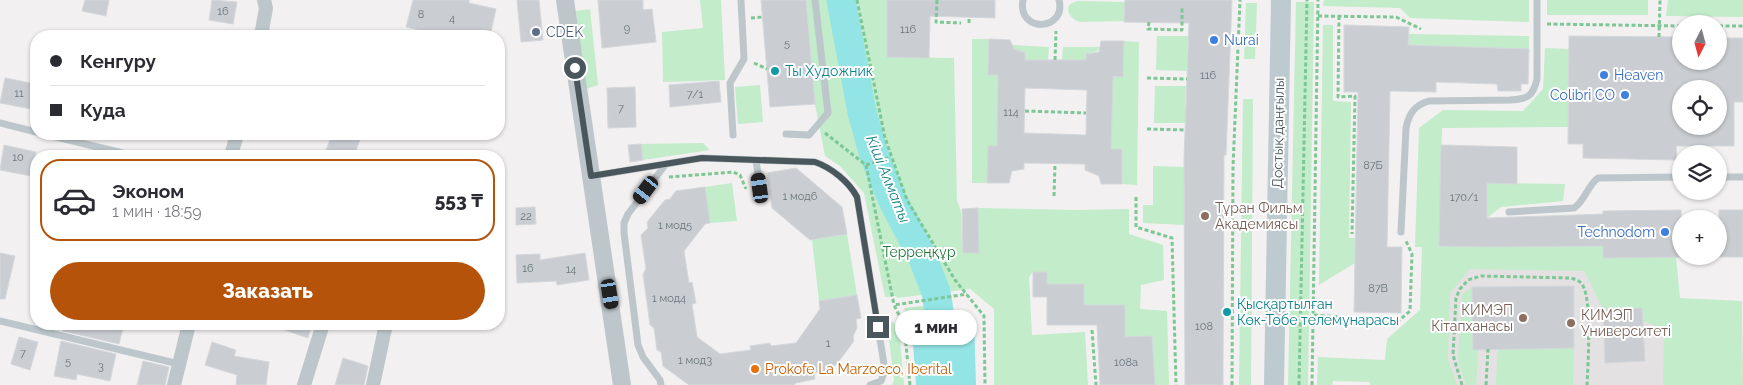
<!DOCTYPE html>
<html lang="ru">
<head>
<meta charset="utf-8">
<style>
  body { margin:0; font-family:Raleway,sans-serif; background:#f7f7f7; color:#2b2b33; height:100vh; display:flex; flex-direction:column; font-size:19px; white-space:nowrap }
  * { box-sizing:border-box; margin:0 }
  p { font-size:16px; color:#7c7c81 }
  .icon { flex:none; width:28px; height:28px; fill:none; stroke:currentColor; stroke-width:2; stroke-linecap:round; stroke-linejoin:round }
  .map { position:relative; flex:1; overflow:hidden }
  .side { position:absolute; left:30px; top:150px; width:475px; height:180px; display:flex; flex-direction:column; background:#fff; border-radius:20px; box-shadow:0 1px 4px #0004 }
  .side>* { flex:none }
  .banner { position:absolute; left:30px; top:30px; width:475px; height:110px; border-radius:20px; box-shadow:0 1px 4px #0004; display:grid; align-content:center; height:110px; padding:0 20px; background:#fff }
  .needle { width:32px; rotate:186deg }
  .buttons { position:absolute; left:1672px; top:15px; display:grid; gap:10px }
  .buttons a { display:grid; place-items:center; width:55px; height:55px; border-radius:50%; background:#fff; box-shadow:0 1px 4px #0004; font-size:25px }
  .end { position:absolute; width:22px; height:22px; margin:-11px; border:6px solid #49575c; background:#fff; box-shadow:0 0 0 2px #fff }
  .from { border-radius:50% }
  .bubble { position:absolute; height:35px; border-radius:18px; background:#fff; box-shadow:0 1px 4px #0004; font-size:16px; font-weight:800; line-height:35px; text-align:center }
  .car { position:absolute; width:15px; height:30px; margin:-15px -8px; border-radius:6px; box-shadow:0 0 4px 1px #0007; background:linear-gradient(#222 24%,#8ab4d8 0 40%,#222 0 76%,#8ab4d8 0 86%,#222 0) }
  .banner b { display:flex; align-items:center; gap:18px; height:48px; font-size:19px }
  .banner b+b { border-top:1px solid #e1e1e2 }
  .banner i { width:12px; height:12px; background:#2b2b33 }
  ul { padding:9px 0 0; list-style:none }
  li { display:flex; align-items:center; gap:15px; height:82px; margin:0 10px 8px; padding:0 10px; border:2px solid transparent; border-radius:20px }
  li div { flex:1 }
  li b { display:block; font-size:19px }
  li em { font-style:normal; font-weight:800 }
  li.active { border-color:#b45309 }
  li>.icon { width:45px; height:45px; stroke-width:1.5 }
  .primary-button { display:flex; gap:10px; margin-top:auto; padding:10px 20px }
  .primary-button a { flex:1; height:58px; border-radius:30px; background:#b45309; color:#fff; font-size:20px; font-weight:800; line-height:58px; text-align:center }
  .map>svg:first-child { display:block }
</style>
</head>
<body>
<div class="map">
<svg width="1743" height="385" viewBox="0 0 1743 385">
  <rect width="100%" height="100%" fill="#f2f0f0"/>
  <!-- education -->
  <path fill="#e3e1e2" d="M1439,246L1489,247L1603,257L1670,296L1743,385H1370L1432,377Z"/>
  <!-- green -->
  <path fill="#c2ecca" d="M700,0H721L725,80L663,82L662,32L703,28Z
    M806,0H887V57L954,58L957,201C966,217 958,236 965,253L979,252L978,208L1076,210L1129,209V234L1163,245L1164,280L1141,285L1140,309L1167,311L1169,385H1155L1152,336L1108,338L1125,325V305H1084V284H1047V272H1033L1029,277L1032,335L1085,332L1088,385H994V309L970,289L897,298L896,296L885,297L864,193L840,166L825,156L815,104Z
    M1324,0H1529V22L1410,18L1400,8L1323,6Z
    M1547,0H1648V15H1547Z
    M1668,0H1743V17L1666,16Z
    M1079,1L1125,2L1124,21L1080,22C1067,18 1062,3 1079,1Z
    M1296,2H1314L1308,385H1288Z
    M1246,3H1257L1255,59H1244Z
    M590,9L598,85L586,89L576,11Z
    M1323,25H1333V101L1351,102L1349,238H1356L1355,263L1319,285Z
    M1409,34L1529,36V49L1408,45Z
    M1157,36H1188L1187,71L1156,70Z
    M972,39H989L998,75L997,146H988L987,183H972Z
    M1124,41L1139,42L1137,185L1122,184V150L1111,149L1113,76H1123Z
    M1011,45L1049,47L1048,60H1025V53L1014,49Z
    M1063,47H1100L1097,51L1086,54V60H1062Z
    M1545,48L1569,49L1568,127L1442,128L1439,245L1489,247L1583,246L1603,239V257H1676L1680,298L1742,301L1743,385H1663L1664,329L1643,321L1642,308L1603,310L1585,271L1470,269L1450,293L1448,359L1457,385H1370V382L1333,381L1332,385H1317L1318,357L1385,360L1387,339L1420,310L1422,247H1415L1419,128L1443,110L1523,111L1543,89Z
    M760,85L763,122L738,124L735,87Z
    M1155,86H1186L1185,123H1154Z
    M1243,99H1253L1251,385H1239Z
    M703,143L710,150L643,160L641,144Z
    M1153,166L1184,167V225L1143,223V205H1153Z
    M732,183L737,221L710,223L705,187Z
    M1487,183L1565,184L1563,201L1501,207L1487,218Z
    M847,234L857,295L819,301L812,240Z
    M1472,287L1473,349H1478L1476,385H1466L1458,359L1462,294Z
    M929,305L932,325L912,329L904,308Z
    M886,316L899,328L904,385H892L894,380Z
    M1574,348L1573,385H1496L1498,349Z"/>
  <!-- water -->
  <path fill="#93e4e5" d="M974,321L976,385H916L912,329Z"/>
  <g fill="none" stroke-linecap="round" stroke-linejoin="round">
    <!-- river -->
    <path stroke="#93e4e5" stroke-width="29" d="M841,0L862,112L874,155L893,201L922,256L936,292L944,342L946,385"/>
  </g>
  <!-- building -->
  <path fill="#caced2" stroke="#d4d7db" fill-rule="evenodd" d="M85,0H109L106,16L82,11Z
    M212,0L237,2L233,24L209,20Z
    M413,0H469V3L496,9L490,36H434L435,34L406,27Z
    M517,0H539L543,40L521,42Z
    M598,0H643V10L652,9L656,42L602,48Z
    M761,0H806L815,104L770,107Z
    M887,0H995V18L930,16L929,58L887,57Z
    M1125,0H1232L1226,155H1224L1223,385H1185L1184,159L1189,23L1124,22Z
    M1344,25L1409,27L1408,45L1529,49L1528,84H1521V91H1498L1497,84L1436,82V92L1390,91L1387,247H1402L1401,313L1354,312L1358,92H1344Z
    M1569,36L1681,37V61H1719V38H1743V102H1734V146H1676L1677,160L1583,158V144H1568ZM1681,89H1719V126H1681Z
    M989,39L1010,40L1014,49L1025,53V60H1086V54L1099,52L1101,41H1124L1123,77L1113,76L1111,149H1122V184H1101L1099,176L1085,170V164L1024,163V169L1012,171L1009,183H987L988,146H997L998,75H988ZM1025,88L1087,90L1086,135L1024,133Z
    M5,78L36,84V110L0,103Z
    M719,81L721,102L670,107L669,85Z
    M635,87L636,127L608,128L607,88Z
    M332,134H352L361,137L354,156H324Z
    M641,144L643,160L630,162L628,145Z
    M4,145L36,152L31,176L0,170Z
    M1441,145L1517,147V184L1487,183V218L1603,214V211L1681,210V257L1603,258V246L1489,247L1439,246Z
    M796,168L842,207L847,234L810,240L772,208L767,173Z
    M705,187L710,223L705,224L684,251L689,283L692,282L696,303L692,304L697,337L720,354L751,350L750,346L770,343L771,346L796,343L820,309L819,301L857,295L861,318L856,319L857,328L853,336L854,341L836,365L831,366L826,371L814,373L815,379L796,383L794,385H689L663,366L661,352L657,350L654,328L650,325L643,274L646,269L641,235L648,228L647,222L665,200L670,199L676,191Z
    M535,207L536,224L516,225V208Z
    M978,208L979,253H963L962,209Z
    M1719,210H1743V257H1719Z
    M0,253L15,256L5,299H0Z
    M585,253L589,280L557,285L556,281L517,283L516,255L540,254V260Z
    M1033,272H1047V284H1084V305H1125V337L1152,336L1155,385H1100L1097,325H1047V297H1033Z
    M1574,286V348L1473,350L1472,287Z
    M1642,308L1645,361L1605,363L1603,310Z
    M64,324H124L119,344L63,331Z
    M273,324H312L308,338L273,326Z
    M19,337L38,342L30,370L11,364Z
    M61,341L116,354L110,381L77,374L76,380L54,376Z
    M212,342L236,350L234,356L269,362L266,385H236L237,375L205,365Z
    M343,358L368,366L364,385H335Z
    M143,361L169,367L165,385H137Z"/>
  <g fill="none" stroke-linecap="round" stroke-linejoin="round">
    <!-- path -->
    <path stroke="#7dc794" stroke-width="3" stroke-dasharray="4 2.5" stroke-linecap="butt" d="M857,0L885,138L907,200L955,280L984,316L985,385
      M937,0L936,22L961,23
      M1318,16L1396,17L1421,29
      M1339,16L1338,97L1355,96L1352,234
      M751,18L763,17
      M1149,22L1148,29L1182,30V7
      M969,23V17
      M1547,24L1681,26
      M1719,26H1743
      M1659,37L1660,0
      M1055,60L1056,31
      M754,63L767,69
      M1147,78L1187,79
      M1025,111L1086,113
      M1147,129L1185,130
      M825,133L866,165L894,305
      M866,165L891,157
      M669,177L733,172L740,175L746,189
      M1054,196L1055,164
      M1136,197V227L1172,238L1176,385
      M1314,315L1340,317L1348,322L1396,323L1410,311L1412,254L1406,241
      M1092,330L1096,385
      M910,385L904,325L894,305L967,294
      M1232,385L1233,167L1240,0
      M1299,385L1307,0
      M1312,385L1318,0
      M1462,385L1453,355L1456,298L1460,289L1468,280L1481,276L1570,278C1575,279 1581,281 1583,286C1592,302 1588,364 1587,385
      M1486,385L1488,349"/>
    <!-- service -->
    <path stroke="#bdc7cb" stroke-width="7" d="M1023,0C1017,34 1067,31 1059,0
      M0,123L36,132
      M44,134L135,156
      M786,134L809,135L828,113L815,0
      M733,135L730,83L744,59L741,0
      M756,160L760,188
      M592,176L702,158L815,162C832,168 849,182 857,197L884,364V373L881,381L870,385
      M1719,177H1743
      M1509,212L1574,208C1585,201 1587,186 1598,178L1681,177
      M1401,232L1406,128C1409,113 1415,105 1429,101L1510,100C1527,99 1533,97 1537,79V0
      M0,321L179,364
      M661,385L660,380L643,357L638,345L624,233V223L628,214L666,164"/>
    <!-- minor -->
    <path stroke="#bdc7cb" stroke-width="14" d="M261,36L266,8L264,0
      M231,156L237,134
      M174,385L189,324
      M304,385L323,324
      M373,385L386,324"/>
    <!-- tertiary -->
    <path stroke="#bdc7cb" stroke-width="18" d="M565,0L622,385"/>
    <!-- secondary -->
    <path stroke="#bdcad0" stroke-width="20" d="M1274,385L1281,0"/>
  </g>
  <g fill="none" stroke-linecap="round" stroke-linejoin="round">
    <!-- route -->
    <path stroke="#49575c" stroke-width="6" d="M575,68L591,176L702,158L815,162C832,168 849,182 857,197L878,327"/>
  </g>
  <!-- markers -->
  <circle fill="#5c6f8a" stroke="#fff" stroke-width="2" cx="536" cy="32" r="5"/>
  <g fill="#3f7fe0" stroke="#fff" stroke-width="2">
    <circle cx="1214" cy="40" r="5"/>
    <circle cx="1604" cy="75" r="5"/>
    <circle cx="1625" cy="95" r="5"/>
    <circle cx="1665" cy="232" r="5"/>
  </g>
  <g fill="#0f9aa8" stroke="#fff" stroke-width="2">
    <circle cx="775" cy="71" r="5"/>
    <circle cx="1227" cy="312" r="5"/>
  </g>
  <g fill="#8d6e63" stroke="#fff" stroke-width="2">
    <circle cx="1205" cy="216" r="5"/>
    <circle cx="1523" cy="318" r="5"/>
    <circle cx="1571" cy="323" r="5"/>
  </g>
  <circle fill="#e8710a" stroke="#fff" stroke-width="2" cx="755" cy="369" r="5"/>
  <g text-anchor="middle" stroke-width="4" stroke-linejoin="round" paint-order="stroke">
    <!-- number labels -->
    <g font-size="11" fill="#69757a">
      <text x="223" y="15">16</text>
      <text x="421" y="18">8</text>
      <text x="452" y="22">4</text>
      <text x="627" y="32">9</text>
      <text x="908" y="33">116</text>
      <text x="787" y="47">5</text>
      <text x="1208" y="79">116</text>
      <text x="19" y="97">11</text>
      <text x="695" y="98">7/1</text>
      <text x="621" y="112">7</text>
      <text x="1011" y="116">114</text>
      <text x="18" y="161">10</text>
      <text x="1373" y="169">87Б</text>
      <text x="800" y="200">1 мод6</text>
      <text x="1464" y="201">170/1</text>
      <text x="526" y="220">22</text>
      <text x="675" y="229">1 мод5</text>
      <text x="528" y="272">16</text>
      <text x="571" y="273">14</text>
      <text x="1378" y="292">87В</text>
      <text x="669" y="302">1 мод4</text>
      <text x="1204" y="330">108</text>
      <text x="828" y="347">1</text>
      <text x="23" y="357">7</text>
      <text x="695" y="364">1 мод3</text>
      <text x="68" y="365">5</text>
      <text x="1126" y="366">108а</text>
      <text x="101" y="370">3</text>
    </g>
    <!-- service labels -->
    <g font-size="14" fill="#4e5e75" stroke="#fff" text-anchor="start">
      <text x="546" y="37">CDEK</text>
    </g>
    <!-- shop labels -->
    <g font-size="14" fill="#366cbe" stroke="#fff" text-anchor="start">
      <text x="1224" y="45">Nurai</text>
      <text x="1614" y="80">Heaven</text>
      <text x="1615" y="100" text-anchor="end">Colibri СО</text>
      <text x="1655" y="237" text-anchor="end">Technodom</text>
    </g>
    <!-- culture labels -->
    <g font-size="14" fill="#0d838f" stroke="#fff" text-anchor="start">
      <text x="785" y="76">Ты Художник</text>
      <text x="1237" y="309">Қысқартылған<tspan x="1237" dy="16">Көк-Төбе телемұнарасы</tspan></text>
    </g>
    <!-- street labels -->
    <g font-size="14" fill="#49575c" stroke="#fff">
      <text transform="translate(1278 133) rotate(-89)" y="5">Достық даңғылы</text>
    </g>
    <!-- education labels -->
    <g font-size="14" fill="#785e54" stroke="#fff" text-anchor="start">
      <text x="1215" y="213">Тұран Фильм<tspan x="1215" dy="16">Академиясы</tspan></text>
      <text x="1513" y="315" text-anchor="end">КИМЭП<tspan x="1513" dy="16">Кітапханасы</tspan></text>
      <text x="1581" y="320">КИМЭП<tspan x="1581" dy="16">Университеті</tspan></text>
    </g>
    <!-- park labels -->
    <g font-size="14" fill="#1f783a" stroke="#fff">
      <text x="919" y="257">Терреңқұр</text>
    </g>
    <!-- food labels -->
    <g font-size="14" fill="#c56008" stroke="#fff" text-anchor="start">
      <text x="765" y="374">Prokofe La Marzocco, Iberital</text>
    </g>
    <!-- water labels -->
    <g font-size="15" font-style="italic" fill="#178283" stroke="#fff">
      <text transform="translate(888 179) rotate(68)" y="5">Кіші Алматы</text>
    </g>
  </g>
</svg>
<div class="buttons">
<a><svg class="needle" viewBox="-14 -14 28 28"><path d="M0-13l5 13h-10z" fill="#e53935"/><path d="M0 13l5-13h-10z" fill="#7c7c81"/></svg></a>
<a><svg class="icon" aria-label="locate" viewBox="0 0 24 24"><circle cx="12" cy="12" r="6"/><path d="M12 2v4M12 18v4M2 12h4M18 12h4"/></svg></a>
<a><svg class="icon" aria-label="layers" viewBox="0 0 24 24"><path d="M12 4l9 5-9 5-9-5zM3 14l9 5 9-5"/></svg></a>
<a>+</a>
</div>
<i class="end from" style="left:575px;top:68px"></i>
<i class="end" style="left:878px;top:327px"></i>
<div class="bubble" style="left:895px;top:310px;width:82px">1 мин</div>
<i class="car" style="left:760px;top:188px;rotate:352deg"></i>
<i class="car" style="left:646px;top:190px;rotate:217deg"></i>
<i class="car" style="left:610px;top:294px;rotate:171deg"></i>
<div class="banner">
<b><i class="from"></i>Кенгуру</b>
<b><i></i>Куда</b>
</div>
<section class="side">
<ul>
<li class="active"><svg class="icon" aria-label="car" viewBox="0 0 24 24"><path d="M5 17H2v-5l4-1 3-4h7l3 4 3 1v5h-3M9 17h6M6 11h13"/><circle cx="7" cy="17" r="2"/><circle cx="17" cy="17" r="2"/></svg><div><b>Эконом</b><p>1 мин · 18:59</p></div><em>553 ₸</em></li>
</ul>
<div class="primary-button"><a>Заказать</a></div>
</section>
</div>
</body>
</html>
